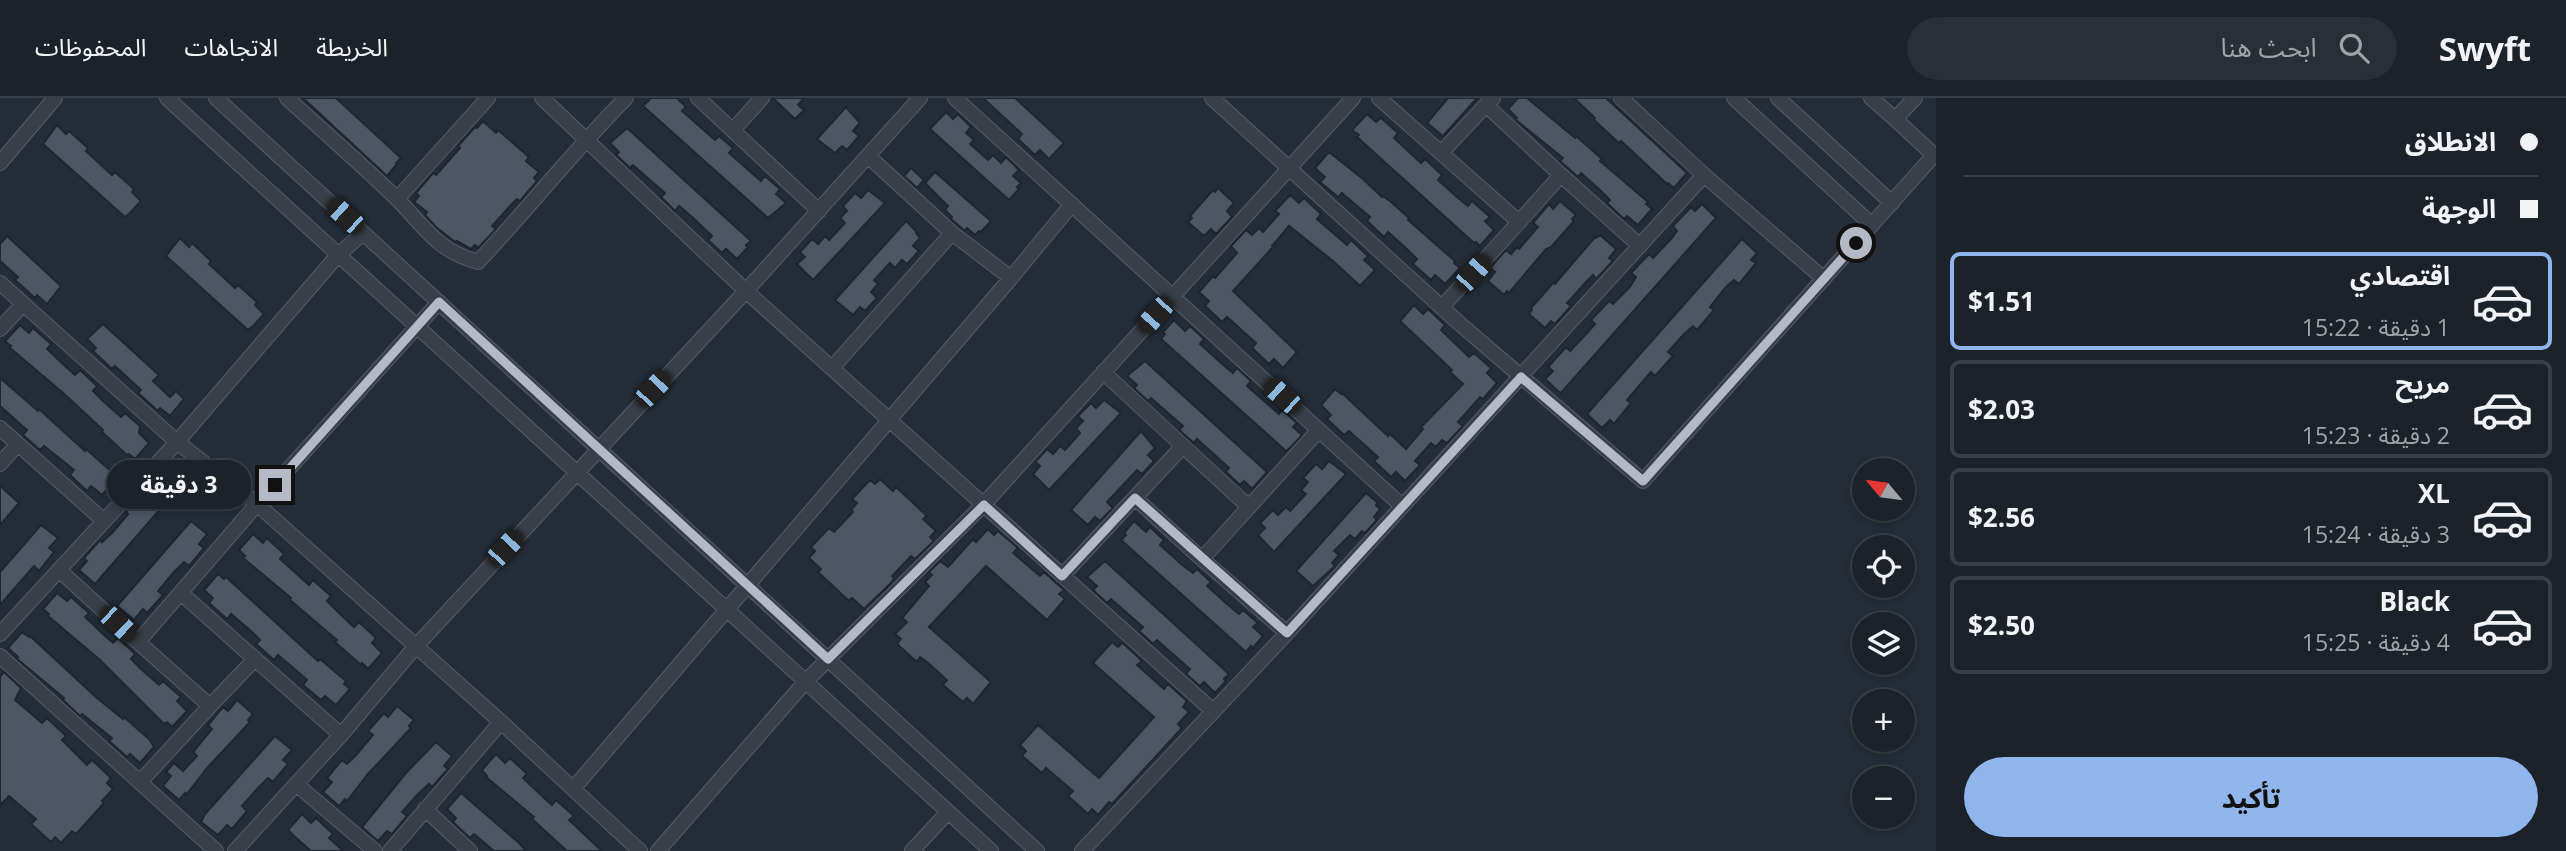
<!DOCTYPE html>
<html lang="ar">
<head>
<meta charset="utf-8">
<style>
  body { margin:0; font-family:"Open Sans","Noto Sans Arabic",sans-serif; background:#282f36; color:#f1f3f6; direction:rtl; height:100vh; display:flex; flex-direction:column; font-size:26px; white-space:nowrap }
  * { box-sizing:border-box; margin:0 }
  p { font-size:23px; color:#a0a4a8 }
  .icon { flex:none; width:38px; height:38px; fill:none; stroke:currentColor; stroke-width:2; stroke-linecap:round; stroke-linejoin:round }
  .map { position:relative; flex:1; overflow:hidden; direction:ltr }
  .side { display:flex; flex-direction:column; background:#1b222a; width:630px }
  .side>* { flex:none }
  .hud { display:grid; align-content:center; height:154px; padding:0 28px; background:#1b222a }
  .needle { width:46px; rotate:299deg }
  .buttons { position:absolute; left:1852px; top:360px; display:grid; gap:14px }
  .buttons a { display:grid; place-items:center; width:63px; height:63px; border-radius:50%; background:#1b222a; box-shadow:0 4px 10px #0003,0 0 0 2px #393f47; font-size:35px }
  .end { position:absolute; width:32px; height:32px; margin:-16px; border:9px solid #b3bac5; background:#111; box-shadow:0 0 0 4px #111 }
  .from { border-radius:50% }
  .bubble { position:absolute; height:49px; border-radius:24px; background:#1b222a; box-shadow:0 4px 10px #0003,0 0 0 2px #393f47; font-size:23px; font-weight:700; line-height:49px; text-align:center; direction:rtl }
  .car { position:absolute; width:21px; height:42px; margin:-21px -10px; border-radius:9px; box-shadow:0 0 5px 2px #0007; background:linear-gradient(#222 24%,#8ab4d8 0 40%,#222 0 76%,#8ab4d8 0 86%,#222 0) }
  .hud b { display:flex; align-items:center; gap:24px; height:66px; font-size:26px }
  .hud b+b { border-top:2px solid #393f47 }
  .hud i { width:18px; height:18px; background:#f1f3f6 }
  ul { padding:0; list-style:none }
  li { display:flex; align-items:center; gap:21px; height:98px; margin:0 14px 10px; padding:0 14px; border:4px solid #393f47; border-radius:10px }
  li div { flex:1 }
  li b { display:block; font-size:26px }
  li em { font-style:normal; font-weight:700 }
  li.active { border-color:#90b5ed }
  li>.icon { width:63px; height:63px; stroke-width:1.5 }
  .button { display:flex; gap:14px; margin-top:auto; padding:14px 28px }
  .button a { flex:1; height:80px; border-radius:42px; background:#90b5ed; color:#111; font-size:28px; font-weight:700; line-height:80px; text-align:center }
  header { display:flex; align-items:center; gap:42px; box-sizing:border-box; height:98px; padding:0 35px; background:#1b222a; border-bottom:2px solid #393f47 }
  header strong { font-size:33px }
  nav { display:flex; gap:38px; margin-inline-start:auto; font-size:24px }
  .search { width:490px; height:63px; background:#282f36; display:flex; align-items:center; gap:18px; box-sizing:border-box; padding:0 24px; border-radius:38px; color:#a0a4a8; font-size:26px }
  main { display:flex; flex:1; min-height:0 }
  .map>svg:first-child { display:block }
</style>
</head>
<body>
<header>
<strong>Swyft</strong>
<div class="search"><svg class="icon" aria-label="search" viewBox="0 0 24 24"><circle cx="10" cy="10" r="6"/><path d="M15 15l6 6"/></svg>ابحث هنا</div>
<nav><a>الخريطة</a><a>الاتجاهات</a><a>المحفوظات</a></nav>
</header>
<main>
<section class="side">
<div class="hud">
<b><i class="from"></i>الانطلاق</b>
<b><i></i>الوجهة</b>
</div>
<ul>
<li class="active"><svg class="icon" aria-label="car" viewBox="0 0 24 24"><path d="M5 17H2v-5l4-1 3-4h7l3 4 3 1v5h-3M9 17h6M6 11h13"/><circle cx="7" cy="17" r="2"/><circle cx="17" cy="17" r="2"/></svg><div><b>اقتصادي</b><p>1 دقيقة · 15:22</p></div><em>$1.51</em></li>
<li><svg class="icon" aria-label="car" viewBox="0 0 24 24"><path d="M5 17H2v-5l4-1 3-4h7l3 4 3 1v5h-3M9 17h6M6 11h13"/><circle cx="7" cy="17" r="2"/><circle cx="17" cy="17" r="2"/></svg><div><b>مريح</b><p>2 دقيقة · 15:23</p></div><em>$2.03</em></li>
<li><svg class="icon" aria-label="car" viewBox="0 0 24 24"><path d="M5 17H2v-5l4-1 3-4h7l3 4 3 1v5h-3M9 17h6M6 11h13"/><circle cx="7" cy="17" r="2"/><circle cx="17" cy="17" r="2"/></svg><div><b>XL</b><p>3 دقيقة · 15:24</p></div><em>$2.56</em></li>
<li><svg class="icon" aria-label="car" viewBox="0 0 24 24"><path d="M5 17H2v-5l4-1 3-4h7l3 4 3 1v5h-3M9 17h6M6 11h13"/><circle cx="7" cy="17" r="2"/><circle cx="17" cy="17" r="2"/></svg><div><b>Black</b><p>4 دقيقة · 15:25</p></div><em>$2.50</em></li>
</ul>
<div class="button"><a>تأكيد</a></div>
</section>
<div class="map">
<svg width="1936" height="753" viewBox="0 0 1936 753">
  <rect width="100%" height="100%" fill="#242d38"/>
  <!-- building -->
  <path fill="#4d5764" stroke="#1f2630" stroke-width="2" d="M303,0H336L401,60L396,65L397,66L387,78Z
    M651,0H677L686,9L682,13L715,42L719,38L733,50L729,55L761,83L765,78L780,91L776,96L786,105L768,120L643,8Z
    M773,0H804L798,7L804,12L795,21Z
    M983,0H1015L1064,45L1049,61L1040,52L1035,57L1018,41L1022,36Z
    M1448,0H1477L1443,38L1427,25Z
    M1518,0H1527L1575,40L1576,38L1602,61L1600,63L1648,104L1646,106L1652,111L1638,127L1627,118L1624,121L1607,105L1610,102L1601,93L1581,75L1578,79L1560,63L1563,60L1516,22L1517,20L1508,11Z
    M1574,0H1606L1687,75L1674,90L1668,85L1667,86L1621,43L1619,45L1594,22L1595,20Z
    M846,9L860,25L853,33L859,38L847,52L842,48L835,55L817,41Z
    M946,14L953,21L958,16L971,29L966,35L974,42L970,46L988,62L993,57L1001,65L1006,59L1019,72L1013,78L1021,85L1017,89L1019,91L1009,102L930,31Z
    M1367,16L1376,24L1381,20L1398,35L1394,40L1421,65L1425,61L1442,77L1438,82L1458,100L1468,108L1472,103L1490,119L1485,123L1494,132L1480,148L1476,144L1474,145L1357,39L1359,37L1352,32Z
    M483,23L496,35L498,32L529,59L526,63L539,74L534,80L537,83L520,103L517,101L511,107L492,128L496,131L478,150L475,147L471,151L457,143L455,144L436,129L425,117L427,114L414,104L419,98L416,95L433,75L436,77L460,50L458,48L476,28L477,30Z
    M57,27L66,36L69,33L88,50L86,53L112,77L115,74L134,91L132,94L141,103L131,114L125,119L43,46Z
    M627,30L751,143L746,147L748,149L737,161L726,151L722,155L708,142L712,138L691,118L679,108L675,113L661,99L665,95L633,67L630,70L616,57L619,54L610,45Z
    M1329,54L1363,81L1382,99L1383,98L1391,104L1409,120L1408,122L1455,163L1454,165L1460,170L1445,186L1435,177L1431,182L1413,166L1417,161L1408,152L1388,134L1384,139L1367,123L1370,119L1342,95L1338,99L1320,84L1325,79L1315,70Z
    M911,70L924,82L917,90L904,78Z
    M935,74L991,123L981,134L979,133L975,137L967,130L965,133L951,121L952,119L945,112L948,108L925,85Z
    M1218,90L1234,105L1227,113L1232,119L1216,136L1211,131L1204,138L1188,124L1192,120L1190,118L1213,92L1215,94Z
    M868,92L885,105L813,182L797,166L805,159L800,154L812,141L818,146L825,138L829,142L845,125L840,120L847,113L843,108L855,95L861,100Z
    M1290,97L1299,105L1304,100L1321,116L1317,121L1347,147L1351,142L1368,158L1364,162L1375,172L1360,188L1333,163L1289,128L1272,148L1273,149L1233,193L1297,254L1283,270L1274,261L1269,266L1252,250L1256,245L1227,219L1222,224L1205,208L1209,203L1199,194L1213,178L1215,180L1237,155L1231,148L1246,132L1252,137L1259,130L1263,134L1279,116L1275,113Z
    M1560,103L1576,117L1572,121L1574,123L1551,149L1546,151L1509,195L1507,193L1504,197L1488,183L1495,174L1490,170L1506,152L1511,156L1517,149L1519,151L1538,129L1533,125L1549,106L1553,111Z
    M1702,106L1716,120L1575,279L1561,295L1558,293L1545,281L1553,273L1548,269L1566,249L1570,253L1588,234L1595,226L1591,222L1609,203L1613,206L1630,189L1636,179L1631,175L1649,156L1653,160L1671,141L1677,133L1673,128L1691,109L1695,113Z
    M906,123L917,134L916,135L920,140L913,148L919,153L907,166L902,162L895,170L890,165L874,182L878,186L871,194L877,200L865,213L860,209L853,217L835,202Z
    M1600,137L1616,151L1609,160L1613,163L1596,181L1593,177L1586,184L1567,205L1571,208L1555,226L1551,223L1545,230L1529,216L1532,212L1531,210L1554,184L1555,186L1595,139L1596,140Z
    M7,138L61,188L47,206L37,197L35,200L15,182L18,179L0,163V146Z
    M180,140L189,149L192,145L211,163L209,166L235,190L238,187L257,204L255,207L264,216L254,227L248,232L166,158Z
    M1742,141L1757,155L1751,162L1756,165L1739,186L1734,182L1726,189L1710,209L1714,212L1697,232L1693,228L1684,236L1668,254L1673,258L1655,278L1651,274L1638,289L1627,302L1631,305L1614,326L1610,322L1602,330L1587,316Z
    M1414,207L1423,216L1428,211L1445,227L1441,232L1469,259L1474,255L1491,270L1487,275L1497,285L1483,301L1480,299L1458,324L1463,328L1447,345L1442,342L1436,349L1431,345L1415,363L1420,367L1405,383L1396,374L1391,379L1374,363L1378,359L1349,333L1344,337L1327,321L1331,317L1321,307L1335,291L1341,296L1342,295L1388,338L1390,336L1406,351L1423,331L1421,329L1463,286L1450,274L1452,272L1400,223Z
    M1174,222L1185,233L1190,228L1204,241L1200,246L1221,265L1233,275L1237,270L1251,283L1247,288L1279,316L1282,312L1297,325L1293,329L1302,337L1292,348L1286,353L1161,241L1165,236L1163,234Z
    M103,226L159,277L153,283L170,299L176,293L184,301L170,318L160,310L158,313L138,295L141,292L115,268L112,271L93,253L96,250L87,241Z
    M20,227L29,235L33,230L51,246L47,251L66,269L75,277L80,272L97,288L93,293L103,303L121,319L125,315L140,328L139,335L149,345L135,361L129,356L127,357L102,334L103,332L62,294L10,250L11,248L5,243Z
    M1145,263L1267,374L1252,391L1244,383L1240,387L1226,374L1229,370L1197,341L1194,345L1179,332L1183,328L1151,300L1148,303L1134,290L1137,287L1127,278Z
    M0,280L38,313L39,311L85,353L86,351L112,374L110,376L116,381L102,397L91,388L87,393L70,377L74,372L44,348L40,352L23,337L27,332L0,308Z
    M1104,302L1121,315L1049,392L1033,376L1040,368L1035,364L1047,351L1053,356L1060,348L1065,352L1080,335L1076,330L1083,323L1078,318L1091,305L1096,310Z
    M1141,333L1155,350L1148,357L1154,363L1142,376L1137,372L1107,404L1113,410L1100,423L1095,419L1088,427L1071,412Z
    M1329,363L1346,376L1274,454L1258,437L1265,430L1260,425L1273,412L1278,417L1286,409L1290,413L1306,396L1301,392L1308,384L1303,380L1316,366L1322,371Z
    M880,381L893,393L896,389L927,418L923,421L936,433L930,439L934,443L915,461L911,458L892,478L894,481L889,487L864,511L852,500L849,503L818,474L821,471L809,460L815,453L811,449L829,430L834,434L853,414L851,412L857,405L852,401L870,382L875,386Z
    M0,388L19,405L0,427Z
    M158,391L169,401L95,486L79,472L87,463L84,460L100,442L102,444L113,434L128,416L126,414L141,398L147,403Z
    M1366,395L1378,405L1376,407L1380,411L1374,419L1377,422L1365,435L1362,433L1355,441L1350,437L1334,453L1339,457L1332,465L1335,468L1313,488L1296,473Z
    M191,423L207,436L199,446L204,450L189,468L184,464L174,474L158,493L163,497L147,515L143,511L134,522L117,508Z
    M1134,423L1146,434L1150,429L1164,442L1160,447L1181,466L1193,475L1197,471L1211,484L1207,488L1227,506L1239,516L1243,512L1258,525L1253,529L1263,538L1253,550L1251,548L1246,554L1121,442L1126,437L1124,435Z
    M41,427L58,440L49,450L54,454L39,473L34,468L0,507V474Z
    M988,431L994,437L998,433L1018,450L1013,455L1040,478L1044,474L1064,492L1059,496L1065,501L1047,522L986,468L929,529L991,584L973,606L967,600L963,604L943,587L947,582L927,564L920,559L917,564L897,546L901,541L895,536L907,524L902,520L929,488L925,484L932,477L929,474L940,463L948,469L973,441L976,444Z
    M253,436L263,445L267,440L284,456L280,461L299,478L309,487L313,482L331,498L327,503L337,513L354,529L359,524L376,540L372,545L382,555L368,571L362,565L361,567L335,544L337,542L290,502L291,500L243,460L245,458L239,452Z
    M1105,463L1229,576L1224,581L1226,583L1215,595L1204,584L1200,588L1186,576L1190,571L1157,542L1153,546L1139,533L1143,529L1111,501L1107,505L1093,492L1097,488L1087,479Z
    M218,476L224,481L226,479L318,563L320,561L346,583L344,586L350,591L336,607L325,598L321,602L303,587L307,582L278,557L274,562L256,546L260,542L251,533L231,516L227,521L209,505L213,500L204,492Z
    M57,495L67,503L71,499L89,515L85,519L104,537L113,545L118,540L135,556L131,561L141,571L159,587L163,583L181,599L177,603L187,613L172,629L167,624L164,626L100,562L48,518L49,516L43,511Z
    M22,534L29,539L30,538L97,600L123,621L124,619L150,642L154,649L140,665L130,656L127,659L109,643L112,640L82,616L80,618L63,602L64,600L16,560L18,559L8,550Z
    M1112,544L1118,549L1122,545L1126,548L1142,563L1137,567L1164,591L1168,586L1187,603L1183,609L1189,614L1178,626L1182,630L1112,706L1109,704L1098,717L1092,711L1088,716L1068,698L1073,693L1046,670L1042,675L1022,658L1026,653L1020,647L1038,627L1099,680L1154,619L1093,565Z
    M4,574L21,590L15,602L42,625L47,620L66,638L62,642L87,667L92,662L111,680L107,685L113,691L102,703L104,705L76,736L72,733L61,745L55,739L51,744L31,726L36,721L9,698L0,707V579Z
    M237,602L253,616L248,622L250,624L208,669L186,697L185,695L179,702L163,688L171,678L166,674L174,665L183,673L197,658L193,654L212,631L208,627L223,609L228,613Z
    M397,608L414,622L409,628L411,630L368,676L347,703L345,701L339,708L323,694L332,684L327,680L342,662L347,666L357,656L373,637L368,633L384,615L388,619Z
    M275,638L292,652L283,662L288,666L273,684L268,680L258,690L242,708L247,713L232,731L227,727L218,737L201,724L205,716Z
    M436,644L452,658L444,668L448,671L432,689L429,686L418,696L402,714L407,718L392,736L387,733L378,743L362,729L406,675Z
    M496,656L505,665L510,660L527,676L523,680L542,698L552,707L556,702L574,718L569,722L602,753H567L532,721L534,719L486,679L487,678L482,672Z
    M461,695L519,745L526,753H494L474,736L470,740L453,724L456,720L447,711Z
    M302,716L311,725L316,720L333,736L329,740L343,753H311L294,738L288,732Z"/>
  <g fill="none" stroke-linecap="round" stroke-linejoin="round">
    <!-- minor casing -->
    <g stroke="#565d67" stroke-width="16">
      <path id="minor" d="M167,0L991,753
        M216,0L1037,753
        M287,0C323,33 360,65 395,99C424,127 435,152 478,164C529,110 574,52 626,0
        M542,0L746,193L1213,613
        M698,0L819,113
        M955,0L1402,408
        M1212,0L1460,226L1643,383L1934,57L1895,21
        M1379,0L1519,124L1561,77L1486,7L1493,0
        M1621,0L1704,77L1824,181
        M1734,0L1872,127
        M1778,0L1892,105
        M1871,0L1895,21L1915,0
        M733,32L762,0
        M1441,55L1486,7
        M868,58L952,135L1011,180L1072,106
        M0,65L55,0
        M1561,77L1640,148
        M397,101L488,0
        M0,185L177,344L257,406L501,624L640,753
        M1442,209L1519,124
        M0,231L23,206
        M832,270L952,135
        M0,330L18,346
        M0,366L18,346L104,423
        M1135,400L1202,461L1249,409L1183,348
        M1249,409L1319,332
        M1202,461L1287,535
        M59,472L138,544
        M1062,478L1183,348L1103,274
        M181,495L255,561
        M0,536L177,344L338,157L363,135
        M0,558L216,753
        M210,608L255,561L341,637
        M140,684L210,608L138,544L257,406L439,204
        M296,686L375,753
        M573,691L1011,180
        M425,711L470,753
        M235,753L341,637L416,548L746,193L920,0
        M390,753L501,624
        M658,753L806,583L983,407L1353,0
        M912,753L948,714
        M1082,753L1287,535L1704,77"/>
    </g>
    <!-- minor -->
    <use href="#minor" stroke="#383f49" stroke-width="14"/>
  </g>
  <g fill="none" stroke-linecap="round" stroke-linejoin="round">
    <!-- route -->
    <path stroke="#b3bac5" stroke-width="9" d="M275,387L439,204L828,561L984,407L1062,478L1135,400L1287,535L1521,279L1643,383L1856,145"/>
  </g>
</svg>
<div class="buttons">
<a><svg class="needle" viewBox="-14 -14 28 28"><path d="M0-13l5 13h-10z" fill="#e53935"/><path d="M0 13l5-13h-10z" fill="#a0a4a8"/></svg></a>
<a><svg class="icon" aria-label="locate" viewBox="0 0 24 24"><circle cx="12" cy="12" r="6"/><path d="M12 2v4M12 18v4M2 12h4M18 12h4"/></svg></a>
<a><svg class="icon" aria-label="layers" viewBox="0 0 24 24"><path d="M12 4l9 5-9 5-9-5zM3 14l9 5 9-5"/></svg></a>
<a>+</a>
<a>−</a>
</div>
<i class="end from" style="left:1856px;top:145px"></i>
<i class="end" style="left:275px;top:387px"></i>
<div class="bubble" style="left:107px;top:362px;width:144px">3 دقيقة</div>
<i class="car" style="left:345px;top:118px;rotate:312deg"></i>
<i class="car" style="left:1473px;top:175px;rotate:42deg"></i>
<i class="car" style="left:1155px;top:217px;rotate:222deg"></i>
<i class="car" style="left:653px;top:291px;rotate:43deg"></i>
<i class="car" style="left:1282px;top:298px;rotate:312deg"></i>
<i class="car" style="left:505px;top:450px;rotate:43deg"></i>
<i class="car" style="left:118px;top:526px;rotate:133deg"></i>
</div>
</main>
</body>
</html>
